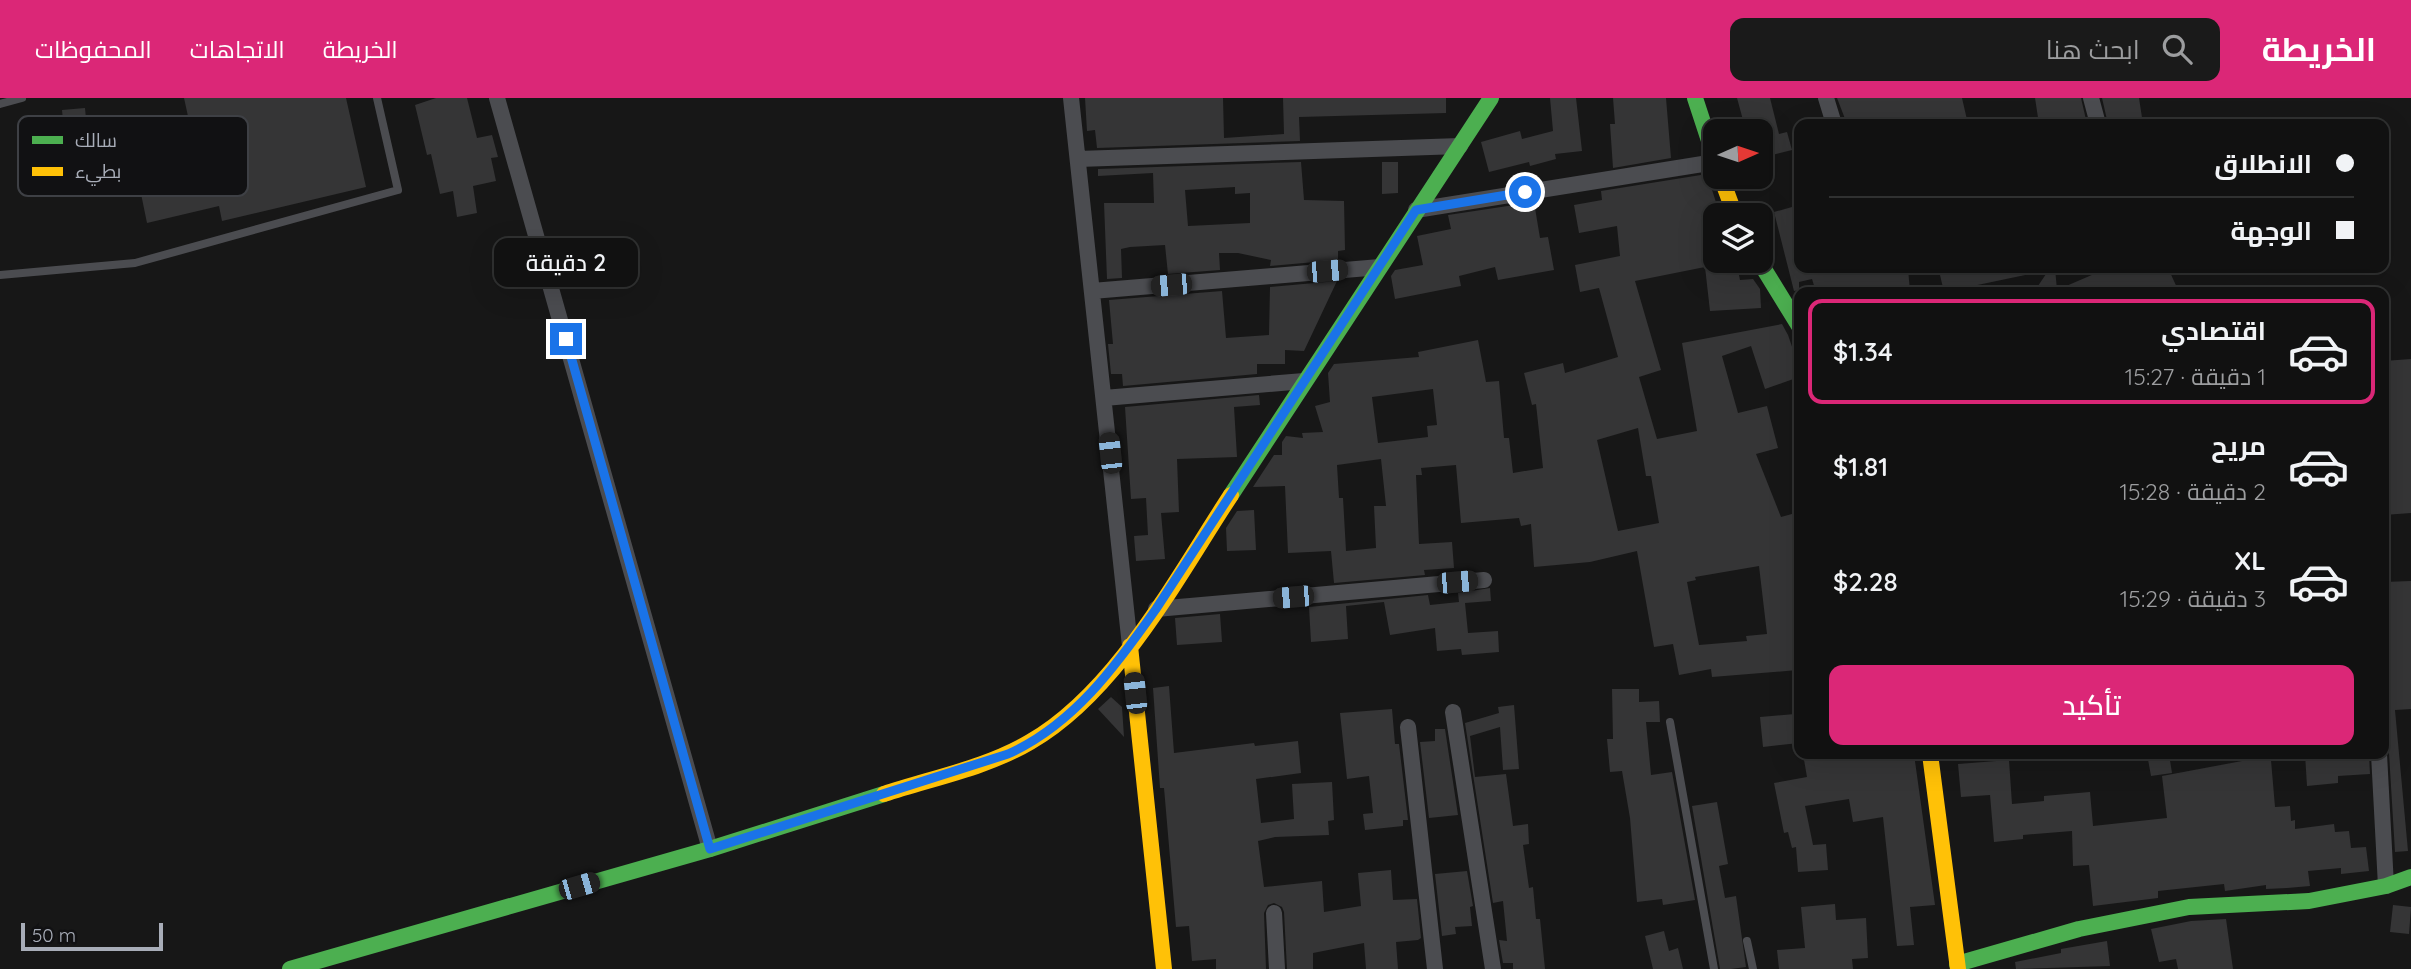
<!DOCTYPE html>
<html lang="ar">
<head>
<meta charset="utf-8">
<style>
  body { margin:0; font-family:Quicksand,Cairo,sans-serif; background:#1a1a1a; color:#f1f3f6; direction:rtl; height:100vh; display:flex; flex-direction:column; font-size:26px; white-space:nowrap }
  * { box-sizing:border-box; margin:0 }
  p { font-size:23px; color:#9c9d9f }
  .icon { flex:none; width:38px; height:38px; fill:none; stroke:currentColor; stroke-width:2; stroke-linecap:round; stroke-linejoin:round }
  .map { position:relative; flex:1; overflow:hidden; direction:ltr }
  .drawer { position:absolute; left:1794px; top:189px; width:595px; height:472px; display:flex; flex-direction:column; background:#111; border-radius:14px; box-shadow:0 7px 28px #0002,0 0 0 2px #303131; direction:rtl }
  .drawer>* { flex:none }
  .hud { position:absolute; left:1794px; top:21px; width:595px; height:154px; border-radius:14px; box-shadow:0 7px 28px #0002,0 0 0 2px #303131; direction:rtl; display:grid; align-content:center; height:154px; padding:0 35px; background:#111 }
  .needle { width:46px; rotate:87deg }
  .buttons { position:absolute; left:1703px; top:21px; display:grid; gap:14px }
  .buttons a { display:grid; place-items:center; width:70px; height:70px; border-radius:14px; background:#111; box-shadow:0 7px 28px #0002,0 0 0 2px #303131; font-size:35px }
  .scale { position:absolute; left:21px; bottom:18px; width:142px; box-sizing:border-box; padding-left:7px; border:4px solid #a8adb8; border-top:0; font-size:19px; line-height:24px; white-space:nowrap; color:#a8adb8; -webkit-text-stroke:5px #111113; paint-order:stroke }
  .end { position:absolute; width:32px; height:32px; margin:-16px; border:9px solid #1a73e8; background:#fff; box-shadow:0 0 0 4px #fff }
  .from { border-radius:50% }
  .bubble { position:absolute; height:49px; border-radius:14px; background:#111; box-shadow:0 7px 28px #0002,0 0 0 2px #303131; font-size:23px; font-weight:600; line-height:49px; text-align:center; direction:rtl }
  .car { position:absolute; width:21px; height:42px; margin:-21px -10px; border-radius:9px; box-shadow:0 0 5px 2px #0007; background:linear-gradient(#222 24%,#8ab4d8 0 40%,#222 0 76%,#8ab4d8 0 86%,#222 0) }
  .hud b { display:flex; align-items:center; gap:24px; height:66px; font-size:26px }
  .hud b+b { border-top:2px solid #303131 }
  .hud i { width:18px; height:18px; background:#f1f3f6 }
  ul { padding:12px 0 0; list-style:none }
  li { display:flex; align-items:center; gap:21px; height:105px; margin:0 14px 10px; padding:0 21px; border:4px solid transparent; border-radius:14px }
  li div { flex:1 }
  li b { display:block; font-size:26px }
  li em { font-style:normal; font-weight:600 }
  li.current { border-color:#db2777 }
  li>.icon { width:63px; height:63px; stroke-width:1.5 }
  .primary-button { display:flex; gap:14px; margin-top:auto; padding:14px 35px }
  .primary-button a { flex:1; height:80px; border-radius:14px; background:#db2777; color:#fff; font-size:28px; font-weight:600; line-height:80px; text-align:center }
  header { display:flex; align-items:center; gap:42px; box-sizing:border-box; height:98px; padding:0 35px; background:#db2777; color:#fff }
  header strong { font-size:33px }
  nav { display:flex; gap:38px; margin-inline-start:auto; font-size:24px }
  .search { width:490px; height:63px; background:#1a1a1a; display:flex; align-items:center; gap:18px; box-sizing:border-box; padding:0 24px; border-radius:14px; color:#9c9d9f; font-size:26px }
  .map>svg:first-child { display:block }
</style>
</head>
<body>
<header>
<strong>الخريطة</strong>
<div class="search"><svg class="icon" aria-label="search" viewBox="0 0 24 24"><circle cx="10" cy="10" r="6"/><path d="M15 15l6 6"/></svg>ابحث هنا</div>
<nav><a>الخريطة</a><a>الاتجاهات</a><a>المحفوظات</a></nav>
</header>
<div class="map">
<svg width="2411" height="871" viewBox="0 0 2411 871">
  <rect width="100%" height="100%" fill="#171717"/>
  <!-- building -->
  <path fill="#353536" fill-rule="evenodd" d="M184,0H346L366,89L222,123L219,108L147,125L139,86L126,89L117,49L191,32Z
    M436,0H467L477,40L492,37L498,59L491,60L496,83L473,88L477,115L457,119L453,93L440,96L431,56L427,57L415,7Z
    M1085,0H1223L1224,40L1284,36L1283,0H1446V15L1299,19L1300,43L1097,50L1095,32L1087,33Z
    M1550,0H1576L1582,53L1555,56L1556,61L1530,68L1529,64L1489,74L1481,44L1520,33L1522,41L1553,33Z
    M1613,0H1666L1671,60L1613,70L1610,26H1615Z
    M1737,0H1770L1779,36L1787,34L1792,52L1760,60V33H1746Z
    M1837,0H1962L1968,26H1903L1901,19L1870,26H1847Z
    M2035,0H2081L2087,26H2039Z
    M2102,0H2139L2143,26H2108Z
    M85,10L87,31L64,33L62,12Z
    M1301,64L1304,102L1344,103L1345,152L1338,153V162L1270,168L1271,162L1238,155H1219L1220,172L1168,176L1165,147L1130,149L1121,151L1122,180L1107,181L1104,105H1154L1153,75L1098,78V71ZM1235,89V96L1250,95V125L1188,128L1185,92Z
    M1382,64H1398V95L1382,96Z
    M1707,76L1720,117H1715V163H1736L1740,182L1753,181L1760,191L1761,210L1710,213L1705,169L1635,183L1661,272L1639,279L1657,341L1697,333L1682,245L1782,226L1788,237L1799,269V279L1765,291L1751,248L1722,258L1738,315L1767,308L1778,350L1756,356L1781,419L1799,414V461L1792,462L1799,516V520L1793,521L1798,572L1712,579L1711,571L1679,577L1673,546L1654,549L1637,453L1590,464L1534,469L1531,426L1521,428L1519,420L1461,425L1456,367L1421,370L1422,377H1416L1419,446L1452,444L1454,470L1424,472L1425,477L1334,485L1331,453L1288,455L1285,388L1253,389L1274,357H1282V344L1286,338L1303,340L1302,335L1323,334L1315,308L1330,304L1328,275L1334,266L1419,259L1418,254L1478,242L1486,284L1499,283L1504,340H1509L1513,375L1543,370L1536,306L1532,307L1524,275L1563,265L1565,275L1618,259L1599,190L1580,194L1575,167L1620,158L1617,128L1579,135L1574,107L1602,102L1601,93ZM1433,291L1437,327L1427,328L1428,339L1378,345L1372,299ZM1638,330L1646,378H1651L1659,425L1618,433L1597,342ZM1381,361L1386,408H1374L1376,450L1346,453L1343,400H1339L1337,367ZM1759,468L1767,536L1746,538L1747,543L1699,547L1687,484L1696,482L1695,479Z
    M1534,104L1540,140L1548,139L1554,172L1498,182L1495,169L1459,178L1461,188L1395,201L1391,178L1395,172L1423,167L1417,138L1451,131L1448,117Z
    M1799,107V170H1834L1835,175L1867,170H1908L1910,194H1816L1812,181L1799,184V192L1794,193L1774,114Z
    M1942,170H2029L2030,176L1944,194L1940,177L1943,176Z
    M2050,170H2055L2057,192L2108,170L2120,176L2168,170L2179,194H2034Z
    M1337,183L1304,253L1285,252V266H1257V276L1123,288L1122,276H1111L1108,246H1113L1109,202L1222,193L1226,240L1269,237L1270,189Z
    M2411,261V415L2384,417V263Z
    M1259,297L1260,307L1234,309L1237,359L1177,361L1179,414L1161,415L1165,461L1136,463L1134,438L1148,437L1146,400L1131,401L1125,309Z
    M1254,412L1256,452L1227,453L1226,430L1237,413Z
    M2411,483V611L2395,612L2408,753L2395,754L2389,655L2384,647V484Z
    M1490,490L1491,503L1465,505L1468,535L1498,533L1499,554L1462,557L1461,551L1437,553L1435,530L1390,537L1384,504L1346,508L1348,541L1311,544L1309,509L1428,497L1430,507L1459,504L1458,495Z
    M1220,516L1222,544L1177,547L1175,520Z
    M1169,588L1174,655L1254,645L1255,648L1298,643L1301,675L1256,681L1261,725L1294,721L1292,686L1332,684L1334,722L1328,723L1329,737L1275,739L1258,743L1264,789L1322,783L1324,814L1361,808L1358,775L1391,772L1393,802L1417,801L1421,840L1418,842L1396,844L1398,871H1366L1364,845L1313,855V871H1287L1284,814L1282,809L1274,805L1268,807L1264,815L1266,871H1216V861L1192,863L1189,828L1176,829L1164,690H1160L1153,590Z
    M1612,591H1639V604L1659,603L1660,624H1646L1651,677L1672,674L1695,802L1663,807L1662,801L1637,804L1630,720L1622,673L1610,674L1607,641H1613Z
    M1111,599L1122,609L1124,639L1098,611Z
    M1514,607L1519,671L1503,672L1500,629L1470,638L1475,679L1506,676L1513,728L1528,726L1529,746L1523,747L1529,790L1533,789L1536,821H1540L1545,871H1513V865H1503L1499,842L1507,843L1503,803L1493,805L1465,625L1499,615L1498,609Z
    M1392,611L1395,646H1399L1408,722H1403V728L1365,732L1363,716L1373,715L1369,678L1347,681L1340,615Z
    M1795,616L1796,630H1799V645L1763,649L1760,619Z
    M1435,631H1445L1458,717L1429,720L1420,644L1435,643Z
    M1803,656H1842L1843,660L1865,656H1914L1935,807L1910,809L1914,847L1897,848L1883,719L1853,724L1849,701L1805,708L1813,747L1826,746L1828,772L1798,774L1796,749L1792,750L1788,734L1784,735L1774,685L1807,679Z
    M2147,656H2169L2172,675L2151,678Z
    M2305,656H2369L2370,676L2338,678V685L2307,688Z
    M2009,662L2012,706L2044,703V698L2090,694L2093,728L2167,720L2162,678L2242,663L2271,662L2275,709L2290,708L2291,723L2295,722V731L2334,726L2335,734L2349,733L2351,750L2366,749L2369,773L2341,776V770L2308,773L2310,788L2287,790L2266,791V787L2225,793L2224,786L2158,793V800L2093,808L2089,767L2073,768L2072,733L2023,737V741L1994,744L1990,697L1961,699L1958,666Z
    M1717,704L1728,766L1719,768L1725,800L1736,798L1746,869L1731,871H1720L1692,708Z
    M1467,773L1473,808L1470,809L1472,828L1455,829L1456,836L1442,838L1435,776Z
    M1835,806L1836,822L1866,820L1868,860L1852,861L1853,871H1779L1777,852L1805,850L1801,809Z
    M2393,807L2411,809L2409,836L2390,834Z
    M2226,821L2233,871H2178L2176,861L2159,864L2151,831L2191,823Z
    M1664,833L1669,853L1678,850L1683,871H1653L1645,838Z
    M2107,843L2110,868L2016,871L2015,864L2061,855V851Z"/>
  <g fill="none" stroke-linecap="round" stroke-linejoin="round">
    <!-- lane -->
    <path stroke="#4b4c50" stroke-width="8" d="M0,6L22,0
      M0,177L135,165L398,92L377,0
      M1670,624L1714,871
      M1747,843L1753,871"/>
    <!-- street -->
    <path stroke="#4b4c50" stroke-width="16" d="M497,0L710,751
      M1071,0L1130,548
      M1826,0L1834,26
      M2091,0L2098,26
      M1078,61L1460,48
      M1416,112L1715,64
      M1092,193L1380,169
      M1104,300L1304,283
      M1156,511L1484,482
      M1453,614L1493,871
      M1408,629L1435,871
      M2379,656L2386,788
      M1274,815L1277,871"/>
    <!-- fast -->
    <path stroke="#4caf50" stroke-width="16" d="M1695,0L1715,61
      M1759,163L1799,228
      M1231,397L1491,0
      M1957,866L2079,831L2189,809L2309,803L2386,788L2411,779
      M290,871L710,751L884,696"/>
    <!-- slow -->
    <path stroke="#ffc107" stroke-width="16" d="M1721,79L1735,117
      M1130,548L1164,871
      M1930,656L1958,871
      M884,696C932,680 986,670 1030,644C1117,594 1177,479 1231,397"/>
  </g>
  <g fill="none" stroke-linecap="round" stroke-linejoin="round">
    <!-- route -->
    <path stroke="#1a73e8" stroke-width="9" d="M566,241L710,751L1008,656C1073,627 1116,568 1156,511L1416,112L1525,94"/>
  </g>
  <!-- legend -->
  <rect x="18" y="18" width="230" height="80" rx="10" fill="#111113" stroke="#3e4045" stroke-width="2"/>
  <rect x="32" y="38" width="31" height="8" fill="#4caf50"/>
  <rect x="32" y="69" width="31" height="9" fill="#ffc107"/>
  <g font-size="19" fill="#a8adb8">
    <text x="75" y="49">سالك</text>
    <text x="75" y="80">بطيء</text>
  </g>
</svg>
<div class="buttons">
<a><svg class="needle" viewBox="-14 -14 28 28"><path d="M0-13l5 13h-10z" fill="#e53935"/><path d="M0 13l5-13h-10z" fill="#9c9d9f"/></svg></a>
<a><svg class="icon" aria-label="layers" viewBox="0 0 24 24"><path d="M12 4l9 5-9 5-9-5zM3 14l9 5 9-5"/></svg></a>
</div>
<div class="scale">50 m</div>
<i class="end from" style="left:1525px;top:94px"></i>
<i class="end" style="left:566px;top:241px"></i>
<div class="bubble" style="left:494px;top:140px;width:144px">2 دقيقة</div>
<i class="car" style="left:1327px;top:173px;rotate:85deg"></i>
<i class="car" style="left:1171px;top:187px;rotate:265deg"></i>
<i class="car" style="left:1110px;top:355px;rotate:354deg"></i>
<i class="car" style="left:1457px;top:484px;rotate:85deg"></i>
<i class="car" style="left:1293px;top:499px;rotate:265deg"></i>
<i class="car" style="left:1135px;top:595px;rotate:354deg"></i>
<i class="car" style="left:579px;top:788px;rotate:74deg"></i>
<div class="hud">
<b><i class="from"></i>الانطلاق</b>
<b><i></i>الوجهة</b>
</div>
<section class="drawer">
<ul>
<li class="current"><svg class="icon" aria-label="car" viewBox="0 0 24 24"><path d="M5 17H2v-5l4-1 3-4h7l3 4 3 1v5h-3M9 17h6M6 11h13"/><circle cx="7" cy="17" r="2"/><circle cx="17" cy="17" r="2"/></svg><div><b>اقتصادي</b><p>1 دقيقة · 15:27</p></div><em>$1.34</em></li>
<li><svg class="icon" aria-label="car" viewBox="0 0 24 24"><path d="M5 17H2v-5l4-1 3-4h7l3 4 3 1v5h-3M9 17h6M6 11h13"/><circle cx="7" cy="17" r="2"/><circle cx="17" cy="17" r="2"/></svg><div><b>مريح</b><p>2 دقيقة · 15:28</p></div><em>$1.81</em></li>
<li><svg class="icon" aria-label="car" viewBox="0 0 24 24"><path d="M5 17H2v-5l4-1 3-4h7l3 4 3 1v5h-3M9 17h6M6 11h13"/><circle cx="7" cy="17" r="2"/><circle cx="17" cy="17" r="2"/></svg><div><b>XL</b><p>3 دقيقة · 15:29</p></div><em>$2.28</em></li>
</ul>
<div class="primary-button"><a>تأكيد</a></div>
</section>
</div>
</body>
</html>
